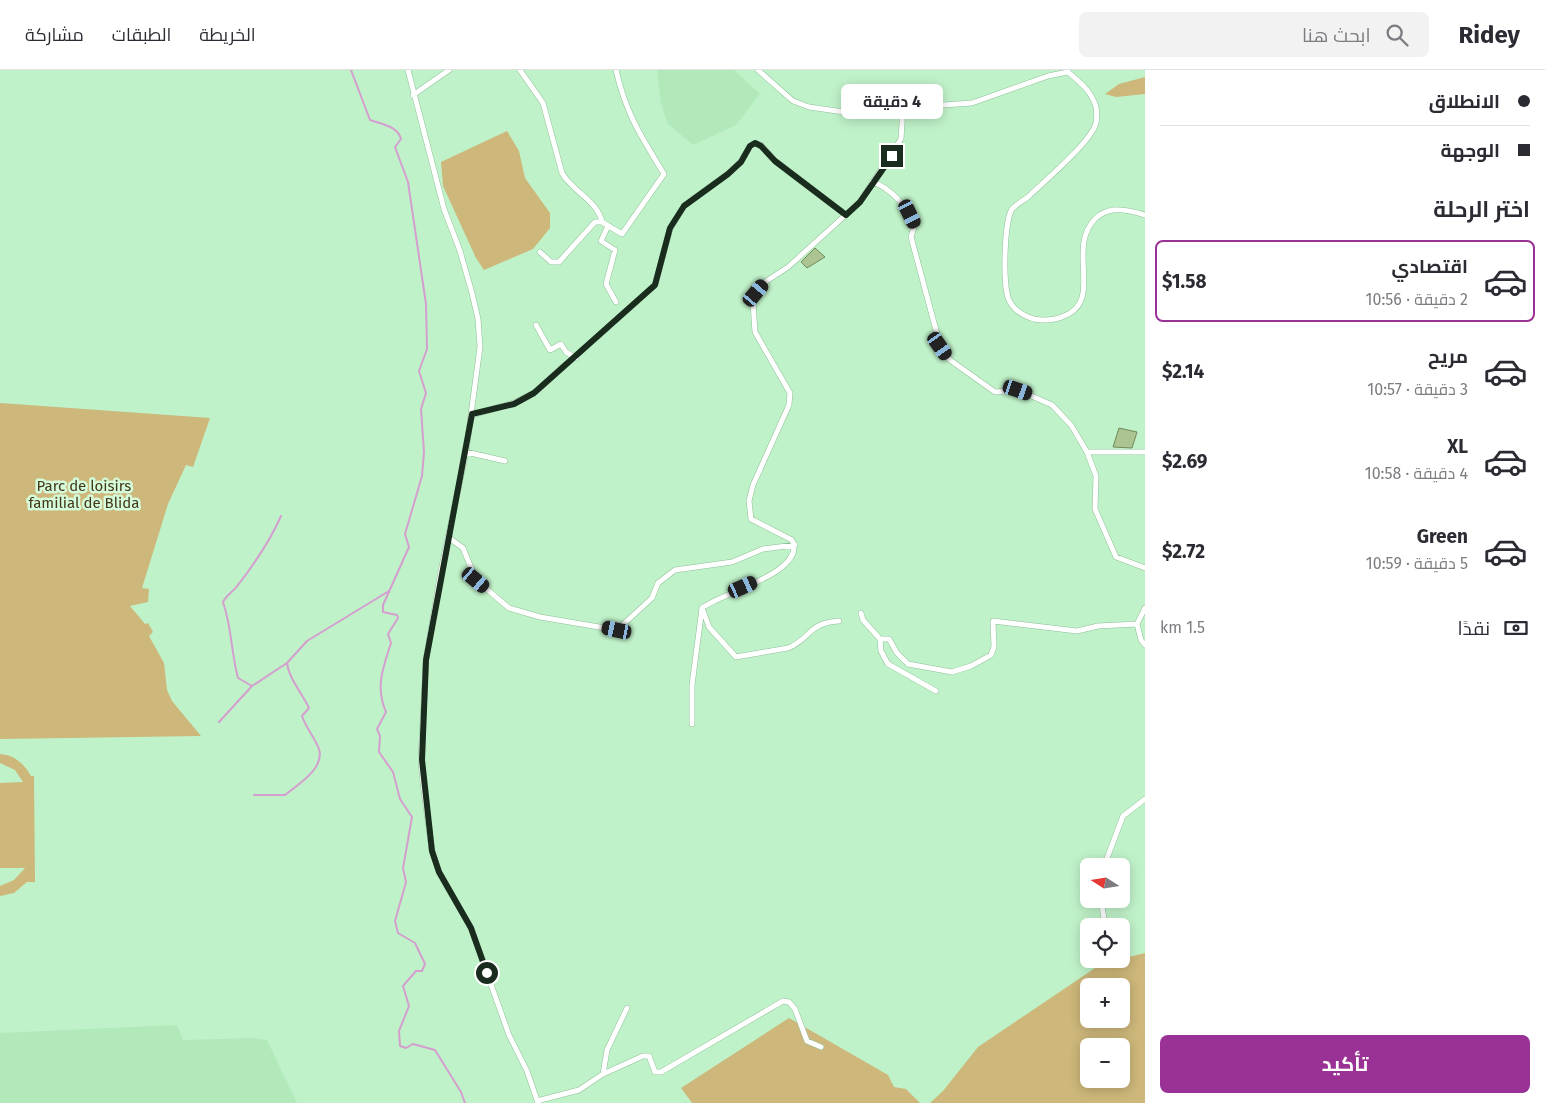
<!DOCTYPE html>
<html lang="ar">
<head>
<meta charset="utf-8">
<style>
  body { margin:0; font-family:"Fira Sans",Cairo,sans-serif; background:#f2f2f3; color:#2b2b33; direction:rtl; height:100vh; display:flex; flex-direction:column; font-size:19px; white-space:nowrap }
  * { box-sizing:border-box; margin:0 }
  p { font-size:16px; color:#7c7c81 }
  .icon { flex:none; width:28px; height:28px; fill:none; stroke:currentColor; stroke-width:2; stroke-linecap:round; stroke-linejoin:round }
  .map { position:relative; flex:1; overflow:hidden; direction:ltr }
  .panel { display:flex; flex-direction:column; background:#fff; width:400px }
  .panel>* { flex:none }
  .banner { display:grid; align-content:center; height:110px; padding:0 15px; background:#fff }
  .needle { width:32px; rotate:282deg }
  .buttons { position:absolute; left:1080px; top:788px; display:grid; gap:10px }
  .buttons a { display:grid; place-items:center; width:50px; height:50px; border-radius:8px; background:#fff; box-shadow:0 2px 12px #0003; font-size:25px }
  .end { position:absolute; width:22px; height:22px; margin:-11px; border:6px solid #192c1d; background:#fff; box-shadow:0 0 0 2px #fff }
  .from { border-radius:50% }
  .bubble { position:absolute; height:35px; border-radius:8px; background:#fff; box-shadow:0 2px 12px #0003; font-size:16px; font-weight:700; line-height:35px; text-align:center; direction:rtl }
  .car { position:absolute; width:15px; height:30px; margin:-15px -8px; border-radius:6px; box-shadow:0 0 4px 1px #0007; background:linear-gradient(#222 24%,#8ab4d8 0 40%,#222 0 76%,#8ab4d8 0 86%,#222 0) }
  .banner b { display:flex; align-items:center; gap:18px; height:48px; font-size:19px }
  .banner b+b { border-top:1px solid #e1e1e2 }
  .banner i { width:12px; height:12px; background:#2b2b33 }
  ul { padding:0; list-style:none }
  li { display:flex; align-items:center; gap:15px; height:82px; margin:0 10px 8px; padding:0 5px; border:2px solid transparent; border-radius:8px }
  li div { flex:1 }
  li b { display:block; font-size:19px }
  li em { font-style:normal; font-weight:700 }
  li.selected { border-color:#9a3295 }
  li>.icon { width:45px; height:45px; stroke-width:1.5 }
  h2 { padding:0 15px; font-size:22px; line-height:60px }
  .pay { display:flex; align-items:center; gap:12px; height:55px; padding:0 15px; font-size:19px }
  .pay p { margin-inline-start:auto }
  .primary-button { display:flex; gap:10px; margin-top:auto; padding:10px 15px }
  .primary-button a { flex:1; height:58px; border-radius:8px; background:#9a3295; color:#fff; font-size:20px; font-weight:700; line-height:58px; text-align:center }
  header { display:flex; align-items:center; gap:30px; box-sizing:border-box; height:70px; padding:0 25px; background:#fff; border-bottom:1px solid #e1e1e2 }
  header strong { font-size:24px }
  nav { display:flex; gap:28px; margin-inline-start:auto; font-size:18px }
  .search { width:350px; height:45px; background:#f2f2f3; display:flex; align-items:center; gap:12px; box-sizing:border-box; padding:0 18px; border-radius:8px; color:#7c7c81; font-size:19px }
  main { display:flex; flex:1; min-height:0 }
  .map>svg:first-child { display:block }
</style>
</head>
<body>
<header>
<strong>Ridey</strong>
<div class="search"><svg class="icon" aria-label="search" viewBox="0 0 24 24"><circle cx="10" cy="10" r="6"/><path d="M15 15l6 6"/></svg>ابحث هنا</div>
<nav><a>الخريطة</a><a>الطبقات</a><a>مشاركة</a></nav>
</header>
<main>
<section class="panel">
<div class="banner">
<b><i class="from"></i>الانطلاق</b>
<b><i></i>الوجهة</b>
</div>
<h2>اختر الرحلة</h2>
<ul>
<li class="selected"><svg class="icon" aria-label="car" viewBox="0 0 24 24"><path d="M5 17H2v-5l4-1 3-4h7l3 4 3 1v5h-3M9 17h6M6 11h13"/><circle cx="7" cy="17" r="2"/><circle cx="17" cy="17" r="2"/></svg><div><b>اقتصادي</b><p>2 دقيقة · 10:56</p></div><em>$1.58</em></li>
<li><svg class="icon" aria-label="car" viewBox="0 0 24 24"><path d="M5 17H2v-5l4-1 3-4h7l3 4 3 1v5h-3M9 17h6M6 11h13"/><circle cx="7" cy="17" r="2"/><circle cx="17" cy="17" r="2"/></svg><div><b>مريح</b><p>3 دقيقة · 10:57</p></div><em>$2.14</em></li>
<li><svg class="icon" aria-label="car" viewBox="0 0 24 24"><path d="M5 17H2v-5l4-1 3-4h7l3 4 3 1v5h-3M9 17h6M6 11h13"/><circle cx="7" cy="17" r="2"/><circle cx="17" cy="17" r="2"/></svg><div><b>XL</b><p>4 دقيقة · 10:58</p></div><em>$2.69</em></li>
<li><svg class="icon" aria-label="car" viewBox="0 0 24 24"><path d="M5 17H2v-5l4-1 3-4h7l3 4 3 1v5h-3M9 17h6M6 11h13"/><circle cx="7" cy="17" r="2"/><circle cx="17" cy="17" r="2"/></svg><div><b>Green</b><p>5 دقيقة · 10:59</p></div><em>$2.72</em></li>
</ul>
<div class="pay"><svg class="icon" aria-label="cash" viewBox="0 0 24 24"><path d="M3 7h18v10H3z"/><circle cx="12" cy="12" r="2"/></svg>نقدًا<p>1.5 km</p></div>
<div class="primary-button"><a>تأكيد</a></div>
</section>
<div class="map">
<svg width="1145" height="1033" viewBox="0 0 1145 1033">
  <rect width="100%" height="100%" fill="#c0f2c9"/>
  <!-- built -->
  <path fill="#b1e9bb" d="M657,0H734L760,24L736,55L693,75L668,54L661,34Z
    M177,955L183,970L253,968L267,970L297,1033H0V963Z"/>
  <!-- green -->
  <path fill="#cdb77a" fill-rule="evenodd" d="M1145,7V24L1116,27L1105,24L1119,14Z
    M507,61L519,81L525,108L550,143V158L533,179L484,200L476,188L443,116L441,92Z
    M0,333L210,348L193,397L186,395L168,434L142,518L149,519L148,532L130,536L145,554L148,553L153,562L149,566L164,593L167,620L172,631L201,666L0,669Z
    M0,684C15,685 24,694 31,706H34L35,812H27L14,823L0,826V816L14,810L25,798H0V713L23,712L15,700L0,693Z
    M1145,883V1033H930L943,1021L978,977L1101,894ZM1089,916H1121V949H1089ZM1089,976H1121V1009H1089Z
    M789,948L888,1005L894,1017L906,1019L920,1033H692L681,1018Z"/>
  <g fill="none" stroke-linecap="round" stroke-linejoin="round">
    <!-- stream -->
    <path stroke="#d49ecf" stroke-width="2" d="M351,0L370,50C381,54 398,56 401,69L395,77L408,112L426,234L427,279L419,301L426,323L421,339L424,382L422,406L405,464L409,477L383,535V542L397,545L398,548L388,564L391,573C383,598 375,617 386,642L377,659L380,666L379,682L393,702L400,729L412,747L403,798L406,812L395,851L398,863L415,873L425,894L422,901H416L403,916L409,936L399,961L400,976L406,978L413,974L435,980L461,1022L465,1033
      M252,616L238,608C231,582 232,558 223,532C227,524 233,522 238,515C255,493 270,471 281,446
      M219,652L252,616L287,593L307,571L389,521
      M254,725H285C297,715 325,699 319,679C315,668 306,658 302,646L309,638C302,623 289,609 287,593"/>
  </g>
  <!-- building -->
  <path fill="#abc491" stroke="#728a5a" d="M815,178L825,187L807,198L801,192Z
    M1119,358L1137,362L1132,378L1113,377Z"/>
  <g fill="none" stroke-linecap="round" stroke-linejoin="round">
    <!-- minor casing -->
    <g stroke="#8fbf98" stroke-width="6">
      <path id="minor" d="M408,0L444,139L460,181L472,223L478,249L480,277L466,382L441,501L426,590L421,690L423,713L432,781L439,802L471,858L509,965L527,1001L538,1033
        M520,0L543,33L562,103C572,121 598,131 602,152
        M758,0L793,31L809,37L844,42L972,33L1048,6L1068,2C1080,12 1092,22 1096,37C1097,42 1097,52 1095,56C1087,75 1046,110 1030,125C1025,130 1016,134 1012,139C1004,151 1002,221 1010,232C1015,241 1024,246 1034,249C1043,251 1056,250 1064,246C1104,231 1066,178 1095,149C1109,135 1128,140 1145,145
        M413,25L449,0
        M872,112C890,117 907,137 915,154L911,167L940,275L950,290L995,322L1018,320L1052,335L1071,355L1087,382H1145
        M608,156L601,171L615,180L606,214L616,232
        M540,182L551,192H559L595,152H602L622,164L664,104C641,66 626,44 616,0
        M536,255L550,280L561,274L566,282L576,288
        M472,345L514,333L534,323L655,215L670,159L684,136L728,104L741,91L750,76L755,73L761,75L775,91L846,145
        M466,382L505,391
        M1087,382L1096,406L1095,439L1116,487L1145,498
        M448,467L463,478L476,510L509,538L540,547L617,560L652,528L658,513L675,500L732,492L763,479L795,475
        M702,538L709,557L736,587L788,578C811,569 807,553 839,551
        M1145,538L1137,554L1141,570L1145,575
        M861,543L863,550L880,569L881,581L888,594L936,621
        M880,569H889L897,583L908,594L952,602L971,596L991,585L994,577L993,551L1077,561L1098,556L1137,554
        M692,654V615L702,538C721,523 808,502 792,470L751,449L749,431L753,415L789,335L790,323L755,262L753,233L755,223L765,212L788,197L860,132L901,69L903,38
        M1104,796L1123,746L1145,729
        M1101,829L1105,856
        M603,1004L607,980L627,938
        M537,1031L579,1020L603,1004L643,986H649L655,1002H661L783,931L789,932L795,939L807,971L821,977"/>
    </g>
    <!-- minor -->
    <use href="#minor" stroke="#fff" stroke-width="5"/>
  </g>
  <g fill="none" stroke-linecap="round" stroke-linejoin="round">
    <!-- route -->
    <path stroke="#192c1d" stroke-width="6" d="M487,903L471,858L439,802L432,781L422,690L426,590L472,344L514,334L534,323L655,215L670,158L684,136L728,104L741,92L750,76L755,73L761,76L775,91L846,145L860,132L892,86"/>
  </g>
  <g text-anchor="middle" stroke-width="5" stroke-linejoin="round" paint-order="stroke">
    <!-- park labels -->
    <g font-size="15" fill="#423719" stroke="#d5fcdb">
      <text x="84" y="421">Parc de loisirs<tspan x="84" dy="17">familial de Blida</tspan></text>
    </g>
  </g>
</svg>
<div class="buttons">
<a><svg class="needle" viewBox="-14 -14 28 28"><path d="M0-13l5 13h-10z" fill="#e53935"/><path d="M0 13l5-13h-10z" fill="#7c7c81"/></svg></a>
<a><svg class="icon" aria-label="locate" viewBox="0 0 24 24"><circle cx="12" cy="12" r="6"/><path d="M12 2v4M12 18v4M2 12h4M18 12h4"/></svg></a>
<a>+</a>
<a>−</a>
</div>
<i class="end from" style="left:487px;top:903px"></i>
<i class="end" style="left:892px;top:86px"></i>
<div class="bubble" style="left:841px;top:14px;width:102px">4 دقيقة</div>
<i class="car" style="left:910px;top:144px;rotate:154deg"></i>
<i class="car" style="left:756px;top:223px;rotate:40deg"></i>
<i class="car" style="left:940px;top:276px;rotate:145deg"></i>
<i class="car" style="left:1018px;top:320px;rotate:109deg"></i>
<i class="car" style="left:476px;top:510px;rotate:130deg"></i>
<i class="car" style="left:743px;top:517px;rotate:66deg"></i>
<i class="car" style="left:617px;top:560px;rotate:282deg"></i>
</div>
</main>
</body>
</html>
